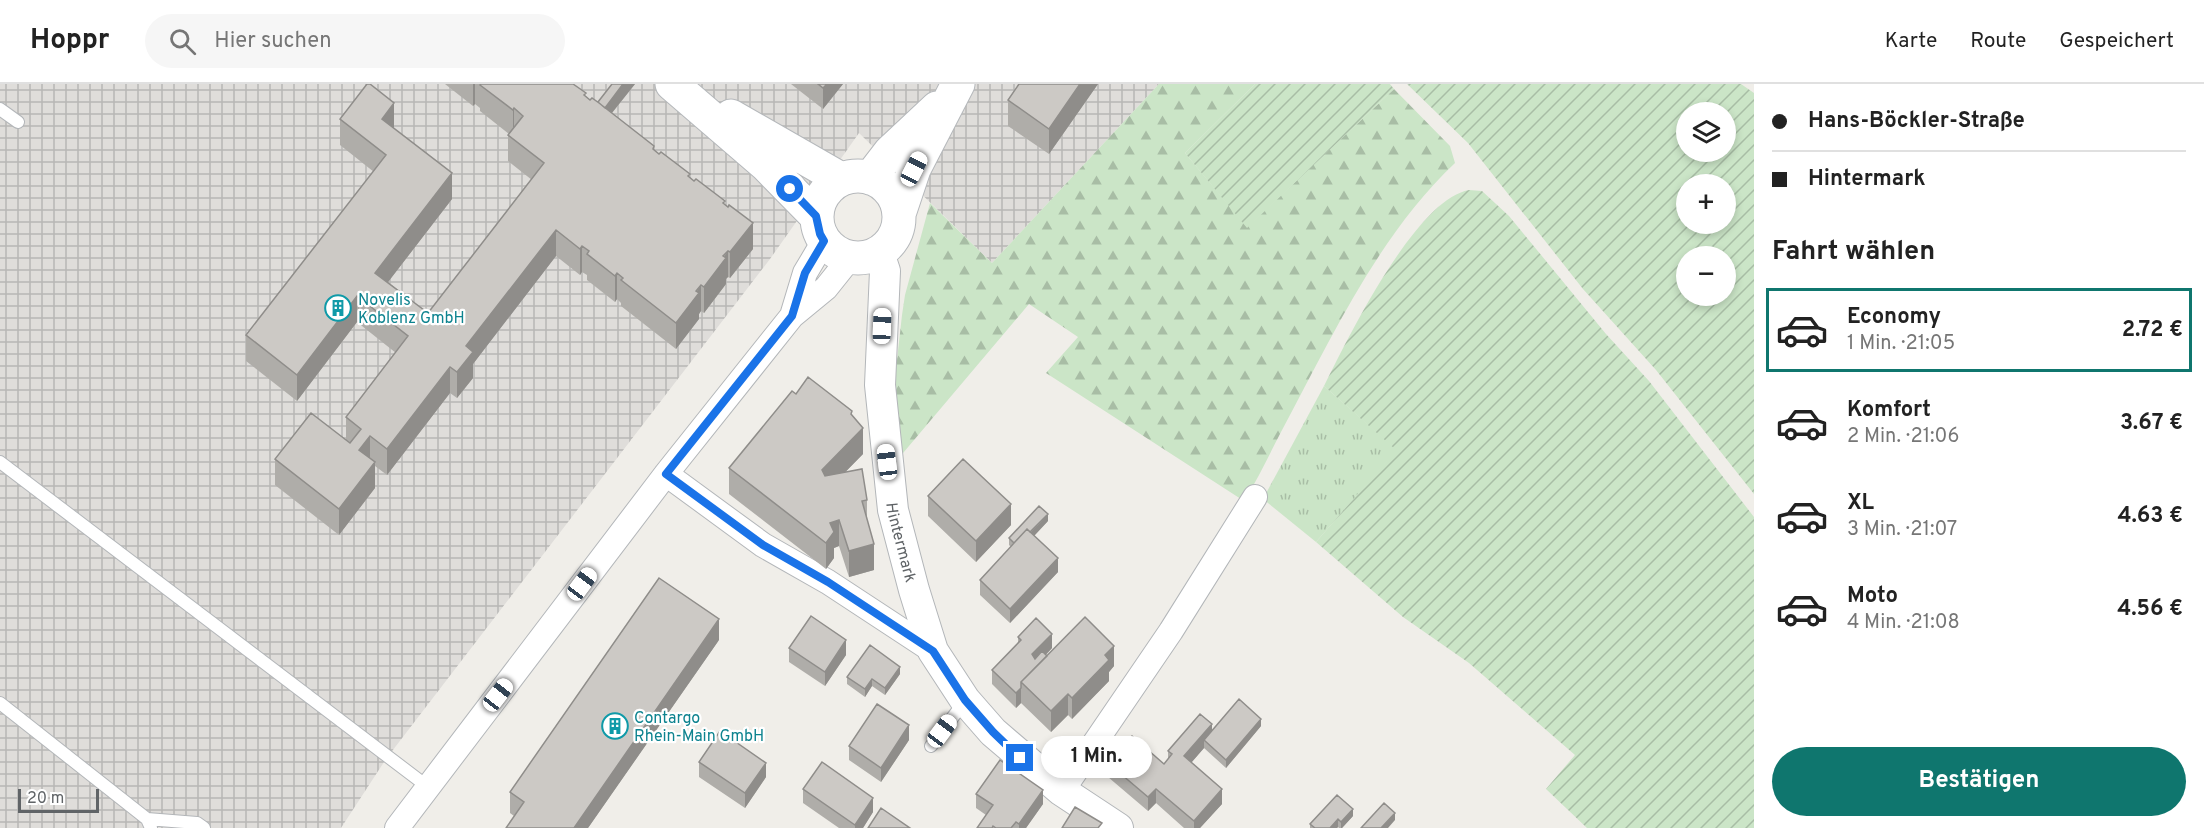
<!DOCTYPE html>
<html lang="de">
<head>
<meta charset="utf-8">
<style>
  body { margin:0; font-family:Overpass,sans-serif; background:#f6f6f6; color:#222; height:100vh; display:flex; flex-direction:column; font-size:22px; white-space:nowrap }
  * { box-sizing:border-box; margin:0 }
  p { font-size:20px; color:#767676 }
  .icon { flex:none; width:33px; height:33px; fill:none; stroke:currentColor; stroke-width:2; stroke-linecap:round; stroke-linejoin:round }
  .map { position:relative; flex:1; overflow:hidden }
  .panel { display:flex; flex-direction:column; background:#fff; width:450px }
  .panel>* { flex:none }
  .guide { display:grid; align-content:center; height:132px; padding:0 18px; background:#fff }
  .controls { position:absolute; left:1676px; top:18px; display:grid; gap:12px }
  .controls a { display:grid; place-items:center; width:60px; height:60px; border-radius:50%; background:#fff; box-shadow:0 3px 9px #0003; font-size:30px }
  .scale { position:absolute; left:18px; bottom:15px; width:81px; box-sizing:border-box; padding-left:6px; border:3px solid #606467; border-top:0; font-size:16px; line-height:21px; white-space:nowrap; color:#606467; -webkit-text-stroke:4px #fff; paint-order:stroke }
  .end { position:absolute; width:27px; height:27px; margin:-14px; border:8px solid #1a73e8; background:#fff; box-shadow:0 0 0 3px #fff }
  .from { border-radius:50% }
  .bubble { position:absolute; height:42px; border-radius:21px; background:#fff; box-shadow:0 3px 9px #0003; font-size:20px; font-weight:700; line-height:42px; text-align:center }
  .car { position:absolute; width:18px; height:36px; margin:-18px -9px; border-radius:8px; box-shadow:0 0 4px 2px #0007; background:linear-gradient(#fff 24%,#345 0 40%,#fff 0 76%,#345 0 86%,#fff 0) }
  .guide b { display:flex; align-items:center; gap:21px; height:57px; font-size:22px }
  .guide b+b { border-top:2px solid #e0e0e0 }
  .guide i { width:15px; height:15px; background:#222 }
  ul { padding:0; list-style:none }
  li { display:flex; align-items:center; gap:18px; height:84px; margin:0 12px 9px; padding:0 6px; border:3px solid transparent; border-radius:0px }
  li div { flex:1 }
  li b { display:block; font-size:22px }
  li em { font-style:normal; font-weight:700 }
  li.selected { border-color:#0f766e }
  li>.icon { width:54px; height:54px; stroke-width:1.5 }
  h2 { padding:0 18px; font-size:27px; line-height:72px }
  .primary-button { display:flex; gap:12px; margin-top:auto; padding:12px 18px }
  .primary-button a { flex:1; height:69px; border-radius:36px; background:#0f766e; color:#fff; font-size:24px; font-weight:700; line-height:69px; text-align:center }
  header { display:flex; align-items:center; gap:36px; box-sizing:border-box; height:84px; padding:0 30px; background:#fff; border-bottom:2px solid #e0e0e0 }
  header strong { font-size:28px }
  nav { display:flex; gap:33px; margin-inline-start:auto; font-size:21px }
  .search { width:420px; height:54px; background:#f6f6f6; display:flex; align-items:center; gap:15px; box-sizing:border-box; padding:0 21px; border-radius:33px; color:#767676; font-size:22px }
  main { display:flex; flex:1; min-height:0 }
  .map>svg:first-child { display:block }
</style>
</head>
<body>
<header>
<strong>Hoppr</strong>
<div class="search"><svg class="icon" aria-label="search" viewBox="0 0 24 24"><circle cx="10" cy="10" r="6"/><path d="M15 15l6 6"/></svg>Hier suchen</div>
<nav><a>Karte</a><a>Route</a><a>Gespeichert</a></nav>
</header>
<main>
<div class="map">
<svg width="1754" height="744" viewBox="0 0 1754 744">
  <defs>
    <pattern id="industrial-grid" width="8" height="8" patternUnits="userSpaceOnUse" patternTransform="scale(1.5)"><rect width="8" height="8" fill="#dfddda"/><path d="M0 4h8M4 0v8" fill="none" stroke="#b8b7b5"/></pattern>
    <pattern id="forest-firs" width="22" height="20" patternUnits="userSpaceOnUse" patternTransform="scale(1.5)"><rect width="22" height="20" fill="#cbe5c7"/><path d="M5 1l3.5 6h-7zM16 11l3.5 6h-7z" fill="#a8bda5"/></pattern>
    <pattern id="park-tufts" width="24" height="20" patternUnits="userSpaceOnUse" patternTransform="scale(1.5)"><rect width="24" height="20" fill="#cbe5c7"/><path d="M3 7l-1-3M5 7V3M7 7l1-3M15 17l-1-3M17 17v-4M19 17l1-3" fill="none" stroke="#a8bda5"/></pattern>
    <pattern id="garden-furrows" width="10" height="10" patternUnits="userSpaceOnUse" patternTransform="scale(1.5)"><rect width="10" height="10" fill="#cbe5c7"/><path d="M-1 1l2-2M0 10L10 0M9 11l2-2" fill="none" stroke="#a8bda5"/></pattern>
  </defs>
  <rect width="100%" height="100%" fill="#f0eee9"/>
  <!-- industrial -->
  <path fill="url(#industrial-grid)" d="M0,0H1159L992,179L859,49L770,175L386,675L341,744H0Z"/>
  <!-- forest -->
  <path fill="url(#forest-firs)" d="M1159,0H1255L1185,69L1247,143L1394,5L1450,62L1455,79C1377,153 1331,255 1281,348C1269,371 1258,395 1244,417L1046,289L1078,253L1029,220L898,375L892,321L902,231L905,211L930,119L992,179Z"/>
  <!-- park -->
  <path fill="url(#park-tufts)" d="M1324,302L1397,366L1316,458L1263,415Z"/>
  <!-- garden -->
  <path fill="url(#garden-furrows)" fill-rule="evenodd" d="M1255,0H1390L1394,5L1247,144L1185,69Z
    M1407,0H1741L1754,9V410L1656,286L1583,205L1468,59ZM1725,28V68H1686V28ZM1725,100V140H1686V100ZM1725,172V212H1686V172Z
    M1469,106L1482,107L1509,132L1606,250L1649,297L1754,433V744H1587L1546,705L1575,671L1469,579L1403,533L1316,458L1396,366L1324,302C1348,254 1415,116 1469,106Z"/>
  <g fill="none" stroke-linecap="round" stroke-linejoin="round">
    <!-- service casing -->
    <g stroke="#b3b6b9" stroke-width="14">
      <path id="service" d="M0,25L18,38
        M0,378L428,703
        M0,619L147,735L151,744
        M931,662L965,617
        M147,735L197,739L204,744"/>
    </g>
    <!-- minor casing -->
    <g stroke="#b3b6b9" stroke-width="26">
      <path id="minor" d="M792,232L805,189L824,157
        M666,390L763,461L828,498L933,567
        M1062,707L1171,547L1255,413
        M397,744L666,390L792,232L826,204L850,174"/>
    </g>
    <!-- tertiary casing -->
    <g stroke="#b3b6b9" stroke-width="32">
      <g id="tertiary">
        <path id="s1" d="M879,169L885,187L880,301L893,426L914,506L933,567L965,616L993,648L1062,707L1118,744"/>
      </g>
    </g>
    <!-- secondary casing -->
    <g stroke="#b5b8bb" stroke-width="35">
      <path id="secondary" d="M672,0L766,81L816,132
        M731,32L841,95
        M817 133a41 41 0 1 1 82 0a41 41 0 1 1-82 0Z
        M870,94L890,68L937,24
        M899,130L914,85L958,0"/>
    </g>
    <!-- service -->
    <use href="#service" stroke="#fff" stroke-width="12"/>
    <!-- minor -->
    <use href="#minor" stroke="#fff" stroke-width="24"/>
    <!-- tertiary -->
    <use href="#tertiary" stroke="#fff" stroke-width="30"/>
    <!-- secondary -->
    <use href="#secondary" stroke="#fff" stroke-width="33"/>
  </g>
  <!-- wall -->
  <path fill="#afada9" d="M445,0H573L590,16L598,18L612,0H635L612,29L654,66L725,121L753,165L730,194L728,193L726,195V200L704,229L701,227L699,230V235L676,265L621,222V219L617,215L615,218L587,196V191L582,188L580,191L556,172L473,280V294L457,314L450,309L387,391L375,382V404L339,451L275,401V375L346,356V333L396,269L357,238L297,317L246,277V251L374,88L340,61V35L394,44L452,115L388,198L428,229L532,96L508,77V51L509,50L480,27V24L475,20L473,22Z
    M791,0H843L823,25Z
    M1019,0H1098L1049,70L1008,42V16Z
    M796,310L852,331L863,370L845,388L867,416V437L874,486L849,493L839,462L834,464V474L826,485L729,410V384Z
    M928,412L1011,441L976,478L928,432Z
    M1048,437L1034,452L1058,488L1010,539L980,511V496L1011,463L1009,461V454Z
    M1018,553L1052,564L1046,571L1047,572L1114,582L1109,588V597L1072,635L1068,631L1051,648L1021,619L1016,624L992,600V586L1018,560Z
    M719,556L588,744H506L514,732L510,729V708Z
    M789,564L846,571L825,602L789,578Z
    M900,590L885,611L872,602L865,613L847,600V593Z
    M1261,642L1226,684L1204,664L1191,679L1222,720L1200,744H1184L1156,719L1148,727L1108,693V679L1164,680L1168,675V667L1212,647Z
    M909,656L881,698L849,676V662Z
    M699,678L766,693L745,724L699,693Z
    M803,705L873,728L863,744H839L803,719Z
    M976,710L1043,720L1026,744H977L986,731L976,724Z
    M1353,732L1342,744H1339L1338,743L1337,744H1310V740Z"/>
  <!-- shaded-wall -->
  <path fill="#8f8d8a" d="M473,0H475V20L473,22Z
    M623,0H635L599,45V31Z
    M827,0H843L823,25V4Z
    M1080,0H1098L1049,70V45Z
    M394,19V45L382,35Z
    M514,24V50L513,52V26Z
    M452,89V115L375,215V189Z
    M753,139V165L730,194V168Z
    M556,146V172L473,280V294L457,314V288L466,262Z
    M582,162V188L580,191V165Z
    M728,167V193L726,195V200L704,229V203Z
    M617,189V215L615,218V192Z
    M701,201V227L699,230V235L676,265V239Z
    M357,212V238L297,317V291Z
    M450,283V309L387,391V365Z
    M863,344V370L822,412V386Z
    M370,352V378L359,366Z
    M375,378V404L339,451V425Z
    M1011,420V441L976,478V457Z
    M1048,430V437L1018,469V462Z
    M839,436V462L834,464V474L826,485V459L830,439Z
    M874,460V486L849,493V467Z
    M1058,474V488L1010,539V525Z
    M719,535V556L588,744H574Z
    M1052,550V564L1032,585V570Z
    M846,556V571L825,602V588Z
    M1114,562V582L1109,588V597L1072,635V614L1105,571Z
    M900,583V590L885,611V604Z
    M872,595V602L865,613V605Z
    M1021,604V619L1016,624V609Z
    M1068,610V631L1051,648V627Z
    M1261,635V642L1226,684V676Z
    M1212,640V655L1204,656V664L1184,687V672Z
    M909,641V656L881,698V684Z
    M766,679V693L745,724V709Z
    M1156,705V719L1148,727V713Z
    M1222,705V720L1200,744H1194V737Z
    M1043,706V720L1026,744H1019V740Z
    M873,714V728L863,744H855V741Z
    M1353,725V732L1342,744H1341V738Z
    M1395,729V736L1388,744H1381Z
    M1338,735V743L1337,744H1330Z"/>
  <!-- building -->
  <path fill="#ccc9c5" stroke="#8f8d8a" stroke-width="1.5" d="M367,0H370L394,19L382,35L452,89L375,189L428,229L544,79L508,51L523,32L514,24L513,26L480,1L481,0H573L586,9L584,11L590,16L592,14L599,19L654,62L653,65L659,70L661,68L690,90L688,92L694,97L696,95L725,117L723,119L728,123L729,121L753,139L730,168L728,167L723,172L726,174L704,203L701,201L696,207L699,209L676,239L621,196L623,194L617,189L615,192L587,170L589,167L582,162L580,165L556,146L466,262L473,268L457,288L450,283L387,365L370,352L359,366L375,378L339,425L275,375L311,329L350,359L361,345L346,333L408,252L357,212L297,291L246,251L386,71L340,35Z
    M612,0H623L605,24L598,18Z
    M818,0H827L823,4Z
    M1019,0H1080L1049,45L1008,16Z
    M808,293L852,327L851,330L863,344L822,386L825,392L862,385L867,416L862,417L874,460L849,467L839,436L830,439L834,448L826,459L729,384L792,307L796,310Z
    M963,375L1011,420L976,457L928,412Z
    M1039,422L1048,430L1030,448L1027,445L1014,459L1009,454Z
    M1027,445L1058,474L1010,525L980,496Z
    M659,494L719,535L574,744H506L524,718L510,708Z
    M811,532L846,556L825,588L789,564Z
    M1085,533L1114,562L1105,571L1109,576L1072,614L1068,610L1051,627L1021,598Z
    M1036,534L1052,550L1032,570L1035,575L1042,567L1047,572L1021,598V604L1016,609L992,586L1021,556L1018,553Z
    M870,561L900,583L885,604L872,595L865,605L847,593Z
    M1239,615L1261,635L1226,676L1204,656Z
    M877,620L909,641L881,684L849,662Z
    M1200,630L1212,640L1184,672L1222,705L1194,737L1156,705L1148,713L1108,679L1132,652L1164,680L1172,670L1168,667Z
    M720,647L766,679L745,709L699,678Z
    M1000,676L1043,706L1019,740L1016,738L1011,744H996L993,742L992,744H977L993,721L976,710Z
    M822,678L873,714L855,741L803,705Z
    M1337,711L1353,725L1341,738L1338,735L1330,744H1315L1310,740Z
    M1384,719L1395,729L1381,744H1361Z
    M1075,723L1102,739L1098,744H1062Z
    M881,724L910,744H868Z"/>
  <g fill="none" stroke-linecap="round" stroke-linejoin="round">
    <!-- route -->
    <path stroke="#1a73e8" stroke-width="8" d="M790,105L816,132L820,150L824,157L805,189L792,232L666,390L763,461L828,498L933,567L965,616L993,648L1020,674"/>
  </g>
  <!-- icons -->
  <defs>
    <g id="building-ring" transform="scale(1.35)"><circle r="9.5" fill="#fff" stroke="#0f9aa8" stroke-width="1.5"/><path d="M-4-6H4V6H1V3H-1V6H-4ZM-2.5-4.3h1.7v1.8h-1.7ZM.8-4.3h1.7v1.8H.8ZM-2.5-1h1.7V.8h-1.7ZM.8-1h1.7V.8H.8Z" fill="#0f9aa8"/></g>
  </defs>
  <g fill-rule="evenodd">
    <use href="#building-ring" x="338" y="224"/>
    <use href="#building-ring" x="615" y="642"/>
  </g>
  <g text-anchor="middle" stroke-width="4.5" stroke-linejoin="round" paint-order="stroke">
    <!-- culture labels -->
    <g font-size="16" fill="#0d838f" stroke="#fff" text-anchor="start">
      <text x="358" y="221">Novelis<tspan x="358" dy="18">Koblenz GmbH</tspan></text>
      <text x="634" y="639">Contargo<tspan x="634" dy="18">Rhein-Main GmbH</tspan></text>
    </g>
    <!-- street labels -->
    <g font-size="16" fill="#606467" stroke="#fff">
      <text dy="6" stroke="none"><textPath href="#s1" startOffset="292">Hintermark</textPath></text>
    </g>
  </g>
</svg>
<div class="controls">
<a><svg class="icon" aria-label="layers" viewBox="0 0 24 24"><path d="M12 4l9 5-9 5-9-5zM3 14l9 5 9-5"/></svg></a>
<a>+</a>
<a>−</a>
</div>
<div class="scale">20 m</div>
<i class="end from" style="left:790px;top:105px"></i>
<i class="end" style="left:1020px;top:674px"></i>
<div class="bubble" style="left:1041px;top:652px;width:111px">1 Min.</div>
<i class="car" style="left:914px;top:85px;rotate:27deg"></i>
<i class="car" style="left:882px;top:242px;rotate:2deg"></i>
<i class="car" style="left:887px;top:378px;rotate:353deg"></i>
<i class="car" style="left:582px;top:500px;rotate:37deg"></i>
<i class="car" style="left:498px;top:611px;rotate:38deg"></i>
<i class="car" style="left:942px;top:647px;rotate:37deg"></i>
</div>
<section class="panel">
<div class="guide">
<b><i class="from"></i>Hans-Böckler-Straße</b>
<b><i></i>Hintermark</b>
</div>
<h2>Fahrt wählen</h2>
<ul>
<li class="selected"><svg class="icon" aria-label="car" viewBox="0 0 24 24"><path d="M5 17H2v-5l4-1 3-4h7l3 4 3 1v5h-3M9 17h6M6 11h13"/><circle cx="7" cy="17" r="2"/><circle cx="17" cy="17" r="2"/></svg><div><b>Economy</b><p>1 Min. · 21:05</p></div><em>2.72 €</em></li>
<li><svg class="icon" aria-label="car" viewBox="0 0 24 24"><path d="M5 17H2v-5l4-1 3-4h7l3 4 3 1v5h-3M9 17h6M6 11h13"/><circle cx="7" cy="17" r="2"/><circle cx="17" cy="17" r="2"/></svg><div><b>Komfort</b><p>2 Min. · 21:06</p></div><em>3.67 €</em></li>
<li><svg class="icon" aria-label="car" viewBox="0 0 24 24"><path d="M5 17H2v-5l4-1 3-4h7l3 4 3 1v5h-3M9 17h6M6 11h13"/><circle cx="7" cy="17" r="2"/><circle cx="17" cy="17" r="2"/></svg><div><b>XL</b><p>3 Min. · 21:07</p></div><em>4.63 €</em></li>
<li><svg class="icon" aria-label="car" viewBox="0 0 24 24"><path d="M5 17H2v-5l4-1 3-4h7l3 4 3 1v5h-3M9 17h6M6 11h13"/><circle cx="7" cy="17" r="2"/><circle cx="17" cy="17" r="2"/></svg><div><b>Moto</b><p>4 Min. · 21:08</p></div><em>4.56 €</em></li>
</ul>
<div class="primary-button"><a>Bestätigen</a></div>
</section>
</main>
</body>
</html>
